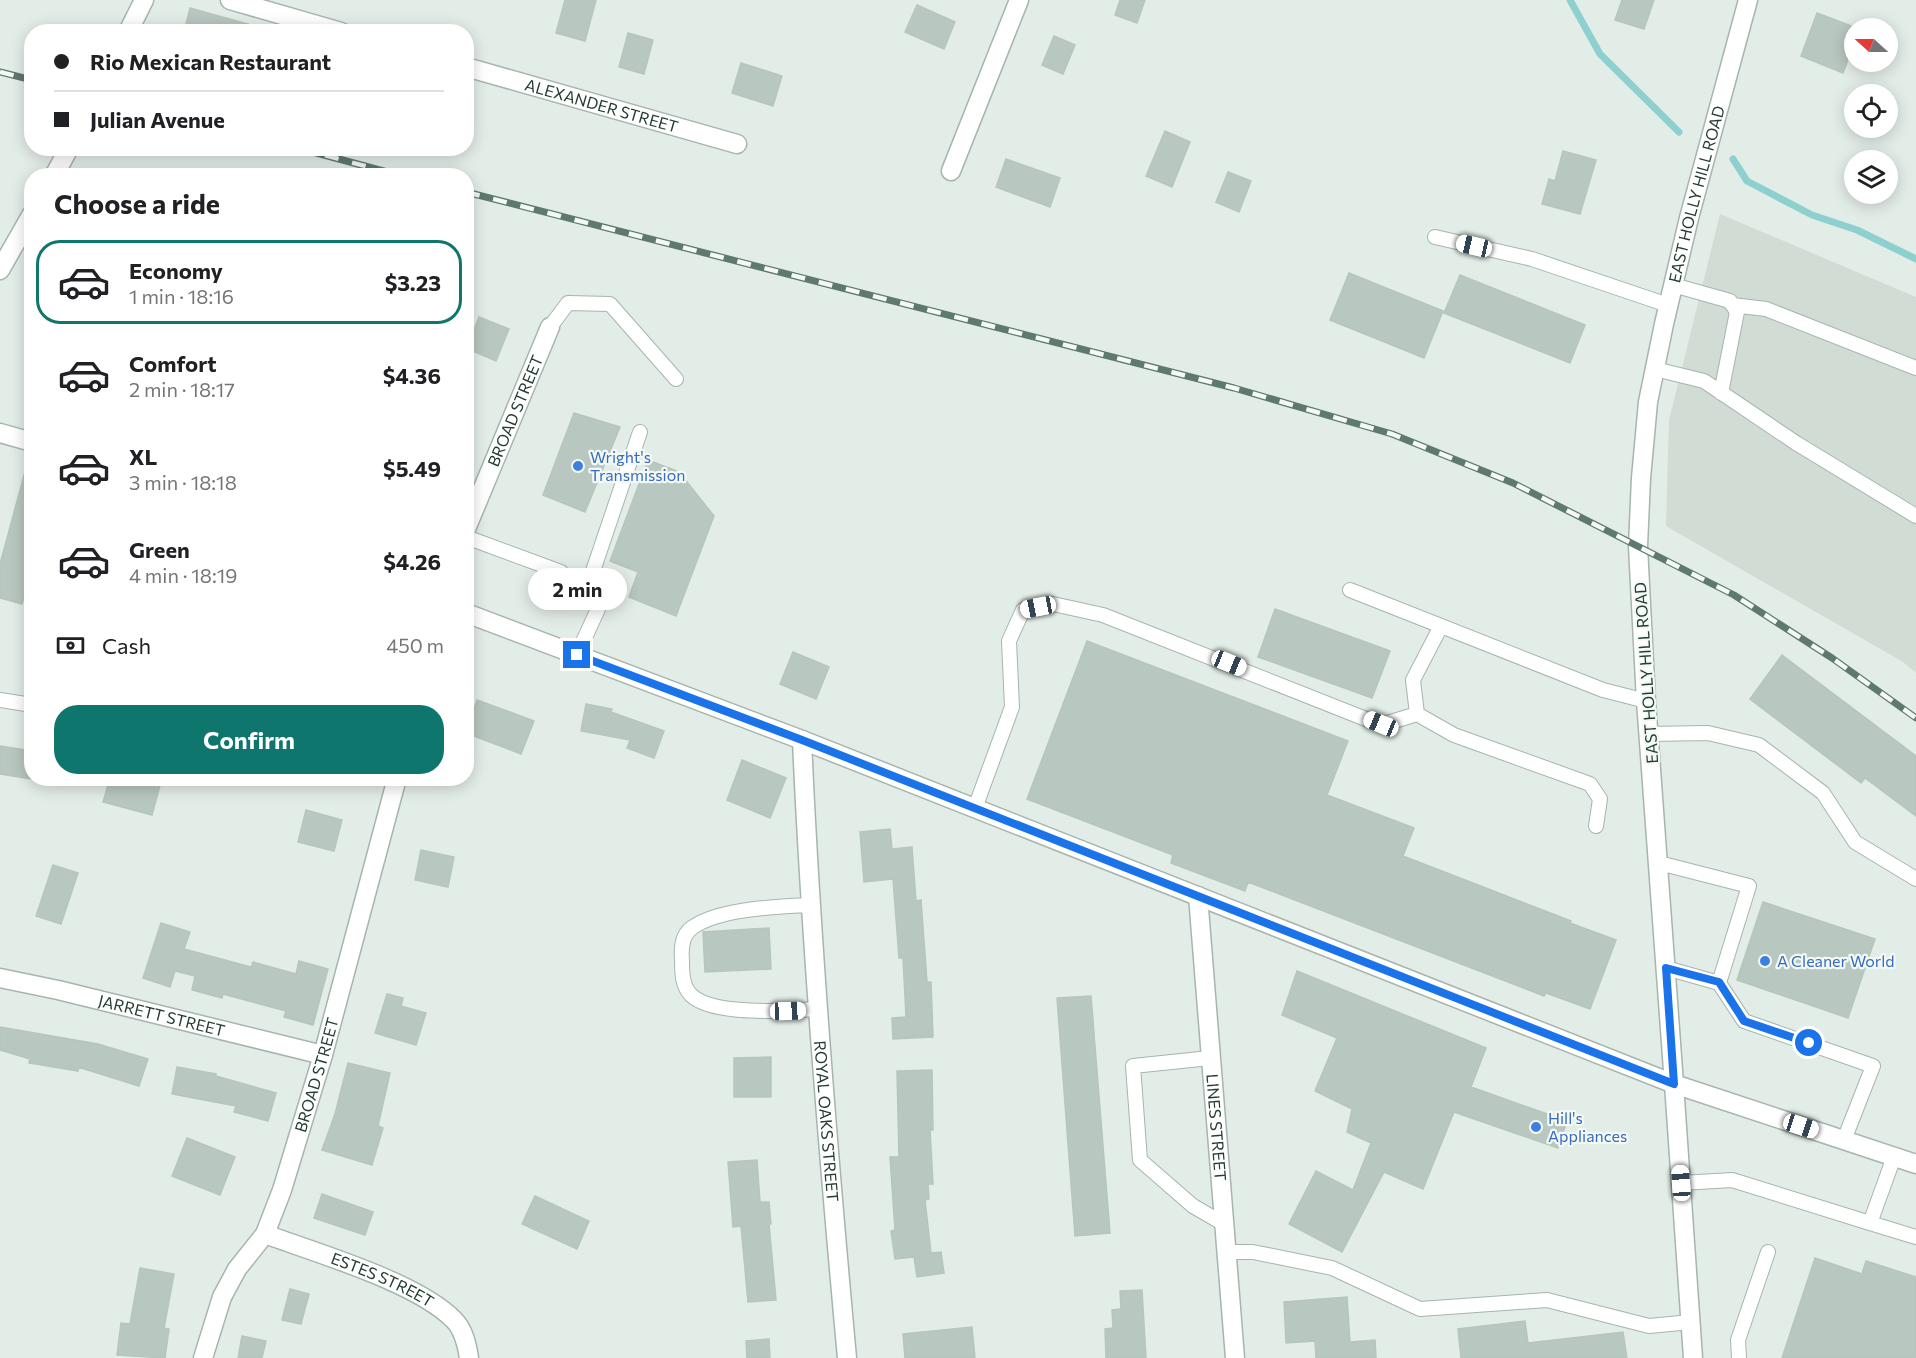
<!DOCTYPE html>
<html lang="en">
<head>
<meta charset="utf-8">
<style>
  body { margin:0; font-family:Commissioner,sans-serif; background:#f6f6f6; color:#202124; height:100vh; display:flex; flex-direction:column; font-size:22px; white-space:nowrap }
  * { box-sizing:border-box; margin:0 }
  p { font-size:20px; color:#757577 }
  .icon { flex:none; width:33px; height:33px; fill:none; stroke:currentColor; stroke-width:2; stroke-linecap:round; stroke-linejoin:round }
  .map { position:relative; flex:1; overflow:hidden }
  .sheet { position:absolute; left:24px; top:168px; width:450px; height:618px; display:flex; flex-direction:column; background:#fff; border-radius:24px; box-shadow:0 3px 15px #0003 }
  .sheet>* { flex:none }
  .guide { position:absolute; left:24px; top:24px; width:450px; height:132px; border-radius:24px; box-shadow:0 3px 15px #0003; display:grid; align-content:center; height:132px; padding:0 30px; background:#fff }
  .needle { width:39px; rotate:291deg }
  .buttons { position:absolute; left:1844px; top:18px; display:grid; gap:12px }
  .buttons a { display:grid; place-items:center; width:54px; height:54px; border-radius:50%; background:#fff; box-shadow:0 3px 15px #0003; font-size:30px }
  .end { position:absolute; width:27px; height:27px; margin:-14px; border:8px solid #1a73e8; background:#fff; box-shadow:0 0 0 3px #fff }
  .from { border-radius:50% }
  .bubble { position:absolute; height:42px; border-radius:21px; background:#fff; box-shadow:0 3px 15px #0003; font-size:20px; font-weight:700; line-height:42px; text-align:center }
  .car { position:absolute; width:18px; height:36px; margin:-18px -9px; border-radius:8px; box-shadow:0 0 4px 2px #0007; background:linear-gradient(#fff 24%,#345 0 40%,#fff 0 76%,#345 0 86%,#fff 0) }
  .guide b { display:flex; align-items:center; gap:21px; height:57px; font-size:22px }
  .guide b+b { border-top:2px solid #e0e0e0 }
  .guide i { width:15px; height:15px; background:#202124 }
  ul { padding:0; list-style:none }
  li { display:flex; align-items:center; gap:18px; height:84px; margin:0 12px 9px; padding:0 18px; border:3px solid transparent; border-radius:24px }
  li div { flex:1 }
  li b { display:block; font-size:22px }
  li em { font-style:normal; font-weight:700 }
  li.active { border-color:#0f766e }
  li>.icon { width:54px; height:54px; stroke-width:1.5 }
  h2 { padding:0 30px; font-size:27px; line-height:72px }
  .pay { display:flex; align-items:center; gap:15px; height:66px; padding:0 30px; font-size:22px }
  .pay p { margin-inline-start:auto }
  .button { display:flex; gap:12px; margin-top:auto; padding:12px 30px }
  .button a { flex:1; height:69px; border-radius:24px; background:#0f766e; color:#fff; font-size:24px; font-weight:700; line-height:69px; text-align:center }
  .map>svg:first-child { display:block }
</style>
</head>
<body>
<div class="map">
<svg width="1916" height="1358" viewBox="0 0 1916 1358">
  <rect width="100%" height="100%" fill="#e3ede7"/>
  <!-- built -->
  <path fill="#d1dcd5" d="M1720,214L1916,297V673L1903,662L1666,526L1669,420Z"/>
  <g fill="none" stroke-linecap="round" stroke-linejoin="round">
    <!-- stream -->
    <path stroke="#8dd0cf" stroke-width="7" d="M1570,0L1600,54L1679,132
      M1733,159L1747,181L1812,215L1857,230L1916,259"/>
  </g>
  <!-- building -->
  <path fill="#b8c7bf" stroke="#b6c6bc" stroke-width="1.5" d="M565,0H596L585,41L556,33Z
    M1120,0H1145L1137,23L1115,15Z
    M1622,0H1654L1644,29L1615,20Z
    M917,5L955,22L944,49L905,32Z
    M190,8L255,26L254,32H184Z
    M1817,13L1854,27V44L1843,73L1801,56Z
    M628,33L653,40L644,74L619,67Z
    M1054,36L1075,45L1063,74L1042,65Z
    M741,63L782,76L773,106L732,93Z
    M1165,131L1190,142L1172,187L1146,176Z
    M1563,151L1596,160L1580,214L1542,204L1549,179L1555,181Z
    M1006,159L1060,178L1050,207L996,187Z
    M1228,172L1251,181L1239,212L1216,202Z
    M1349,273L1443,311L1424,358L1330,320Z
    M1460,275L1585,325L1570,363L1444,313Z
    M479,317L509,329L496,361L466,348V329L473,332Z
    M574,413L620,427L585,512L543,495Z
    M648,460L679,472L714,516L676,616L629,597L638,572L610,561Z
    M26,468L32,469V568L22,604L0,598V564Z
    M1275,609L1390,651L1372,698L1258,657Z
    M1087,641L1348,741L1327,795L1414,828L1403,856L1571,921L1570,923L1616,940L1590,1009L1546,993L1544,996L1248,882L1245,891L1171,863L1173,855L1027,799Z
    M793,652L829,667L816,699L780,684Z
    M1782,655L1916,756V816L1865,778L1861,783L1750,699Z
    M477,700L534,721L521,754L466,733Z
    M586,704L612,709L611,712L664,731L654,758L627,748L630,740L581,731Z
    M0,746L32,751V779L0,774Z
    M742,760L786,778L770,818L727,800Z
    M110,778L133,784L135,778H162L152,815L103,802Z
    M306,810L342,820L334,851L298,842Z
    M890,829L892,849L912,847L916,901L921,900L927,982H931L933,1037L893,1039L892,1018L906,1017L903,958H899L893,879L864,882L860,832Z
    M421,850L454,857L448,887L415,880Z
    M53,865L78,873L61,924L36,916Z
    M1763,902L1875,939L1848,1018L1737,980Z
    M161,923L190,932L184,949L251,967L253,962L296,974L299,961L328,969L313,1025L284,1017L286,1011L223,994L222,998L192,990L195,976L175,971L170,987L143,978Z
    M769,928L771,969L705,972L703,932Z
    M1297,971L1486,1048L1471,1087L1567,1121L1558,1148L1454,1112L1423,1189L1384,1172L1342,1252L1289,1224L1316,1171L1353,1190L1371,1143L1347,1132L1352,1109L1315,1091L1337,1038L1282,1015Z
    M387,994L403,998L401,1006L426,1013L416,1045L375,1033Z
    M1091,996L1110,1233L1075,1236L1057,998Z
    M0,1027L98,1044L148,1059L139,1086L78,1067V1071L29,1063L30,1059L0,1050Z
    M771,1057V1097H734V1058Z
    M348,1063L390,1073L378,1126L383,1128L372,1165L322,1150L335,1114Z
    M177,1067L216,1074V1076L276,1093L268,1121L234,1112L236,1106L172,1094Z
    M932,1070L933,1130H930L933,1184H928L929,1199L925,1200L931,1253L941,1252L944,1273L917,1277L914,1257L895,1259L891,1231L895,1230L890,1157H899L897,1071Z
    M187,1138L235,1157L220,1195L172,1176Z
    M757,1160L760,1202H769L771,1224H769L776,1300L748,1302L741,1226L733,1227L728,1162Z
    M322,1194L373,1212L365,1235L314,1218Z
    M535,1196L589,1221L577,1249L522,1224Z
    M1815,1258L1862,1274L1866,1261L1916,1277V1358H1782Z
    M140,1268L174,1274L164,1328L169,1329L165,1358L117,1355L121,1323L130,1324Z
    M290,1289L309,1294L301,1324L282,1320Z
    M1142,1290L1146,1358H1106L1105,1329L1113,1328L1112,1310L1121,1309L1120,1291Z
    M1347,1297L1350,1342L1375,1340L1376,1358H1316L1315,1341L1286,1343L1284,1302Z
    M1525,1321L1528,1343L1623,1332L1627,1358H1461L1458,1329Z
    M972,1327L975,1358H905L903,1334Z
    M242,1336L266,1341L262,1358H238Z
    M769,1339L770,1358H747L746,1341Z"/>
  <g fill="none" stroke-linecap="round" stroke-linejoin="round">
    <!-- service casing -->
    <g stroke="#a6b5ad" stroke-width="16">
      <path id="service" d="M1435,237L1532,259L1668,305
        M1673,285L1730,301L1737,312L1721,393
        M1732,305L1766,309L1916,368
        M550,327L568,303L610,304L676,379
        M1655,369L1704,381L1796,443L1916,516
        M466,537L561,572
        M1350,590L1603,690L1646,701
        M1441,626L1413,680L1417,714L1454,735L1590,784L1600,799L1596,826
        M577,655L598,609L592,592L593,571L640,432
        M0,700L32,705
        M1649,734L1708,733L1759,745L1823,793L1855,842L1916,879
        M975,808L1012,707L1009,641L1023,610L1053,604L1103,615L1381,725L1417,714
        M1659,863L1749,886L1719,983L1666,968
        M810,905C777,907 721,908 693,927C682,934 681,949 682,960C682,972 682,986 691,995C712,1016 789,1011 818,1009
        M1719,983L1744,1021L1873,1066L1844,1140
        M1210,1058L1133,1066L1140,1160L1193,1206L1224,1224
        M1681,1183L1732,1180L1870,1223L1894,1157
        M1870,1223L1916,1237
        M1226,1252H1253L1332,1268L1420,1309L1547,1300L1649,1326L1691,1322
        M1739,1358L1738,1340L1768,1252"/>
    </g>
    <!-- minor casing -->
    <g stroke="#a6b5ad" stroke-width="21">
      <g id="minor">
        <path d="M230,0L341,32"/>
        <path d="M128,32L144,0"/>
        <path id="s1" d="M466,67L737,144"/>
        <path d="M951,171L1019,0"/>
        <path d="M54,176L69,148"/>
        <path d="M0,270L32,214"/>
        <path id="s2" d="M466,529L550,327"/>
        <path id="s3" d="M802,740C811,947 828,1152 847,1358"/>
        <path id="s4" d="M1198,896L1235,1358"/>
        <path id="s5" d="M0,978L58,990L323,1055"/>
        <path id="s6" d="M1674,1084L1646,701L1638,546L1641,478L1648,402L1664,324L1689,218L1748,0"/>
        <path id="s7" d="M265,1234C316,1253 417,1282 454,1320C464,1330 467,1345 469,1358"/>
        <path id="s8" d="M203,1358L222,1297L237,1269L265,1234L282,1190L323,1055L397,778"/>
      </g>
    </g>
    <!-- tertiary casing -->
    <g stroke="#a6b5ad" stroke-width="21">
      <path id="tertiary" d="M0,433L32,442
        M466,613L802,740L1674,1084L1916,1164
        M1674,1084L1693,1358"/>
    </g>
    <!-- service -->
    <use href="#service" stroke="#fff" stroke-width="14"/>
    <!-- minor -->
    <use href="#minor" stroke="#fff" stroke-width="18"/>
    <!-- tertiary -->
    <use href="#tertiary" stroke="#fff" stroke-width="18"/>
    <!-- rail casing -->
    <g stroke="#5e796d" stroke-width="7">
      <path id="rail" d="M0,72L32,80
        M298,148L402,176
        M466,192L1234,388L1392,434L1513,483L1734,595L1832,658L1916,718"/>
    </g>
    <!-- rail -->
    <use href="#rail" stroke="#f4f9f5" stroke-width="4.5" stroke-dasharray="14" stroke-linecap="butt"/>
  </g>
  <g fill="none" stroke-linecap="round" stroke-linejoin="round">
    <!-- route -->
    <path stroke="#1a73e8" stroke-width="8" d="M577,655L802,740L1674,1084L1666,968L1719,982L1744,1021L1809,1043"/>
  </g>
  <!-- markers -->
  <g fill="#3f7fe0" stroke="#f4f9f5" stroke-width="2">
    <circle cx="578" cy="466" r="6"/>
    <circle cx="1765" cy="961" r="6"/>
    <circle cx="1536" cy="1127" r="6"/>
  </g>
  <g text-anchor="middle" stroke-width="4.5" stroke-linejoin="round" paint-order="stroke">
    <!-- street labels -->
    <g font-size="16" fill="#233d32" stroke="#f4f9f5">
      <text dy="6" stroke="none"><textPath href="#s1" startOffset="141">ALEXANDER STREET</textPath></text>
      <text dy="6" stroke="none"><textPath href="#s6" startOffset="897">EAST HOLLY HILL ROAD</textPath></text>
      <text dy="6" stroke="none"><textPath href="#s2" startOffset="128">BROAD STREET</textPath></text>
      <text transform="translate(1646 673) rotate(-94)" y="6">EAST HOLLY HILL ROAD</text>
      <text dy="6" stroke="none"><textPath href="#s5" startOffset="166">JARRETT STREET</textPath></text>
      <text dy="6" stroke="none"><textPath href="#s8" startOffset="308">BROAD STREET</textPath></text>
      <text dy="6" stroke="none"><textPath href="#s3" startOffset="382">ROYAL OAKS STREET</textPath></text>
      <text dy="6" stroke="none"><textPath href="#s4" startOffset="232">LINES STREET</textPath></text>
      <text dy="6" stroke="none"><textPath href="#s7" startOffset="126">ESTES STREET</textPath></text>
    </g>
    <!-- shop labels -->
    <g font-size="16" fill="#366cbe" stroke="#f4f9f5" text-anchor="start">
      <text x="590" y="463">Wright's<tspan x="590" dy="18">Transmission</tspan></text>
      <text x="1777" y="967">A Cleaner World</text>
      <text x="1548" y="1124">Hill's<tspan x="1548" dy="18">Appliances</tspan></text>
    </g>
  </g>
</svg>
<div class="buttons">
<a><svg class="needle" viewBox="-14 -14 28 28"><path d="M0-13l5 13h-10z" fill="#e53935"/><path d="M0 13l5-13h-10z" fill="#757577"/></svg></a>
<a><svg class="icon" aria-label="locate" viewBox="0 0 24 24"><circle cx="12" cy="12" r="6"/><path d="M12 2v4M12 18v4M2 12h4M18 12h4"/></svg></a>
<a><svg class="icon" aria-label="layers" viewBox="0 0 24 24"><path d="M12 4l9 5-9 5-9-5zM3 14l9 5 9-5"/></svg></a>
</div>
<i class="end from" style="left:1809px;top:1043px"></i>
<i class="end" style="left:577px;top:655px"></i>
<div class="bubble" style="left:528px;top:568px;width:99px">2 min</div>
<i class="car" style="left:1474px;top:246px;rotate:283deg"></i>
<i class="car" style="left:1038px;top:607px;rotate:259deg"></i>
<i class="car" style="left:1229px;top:663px;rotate:112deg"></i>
<i class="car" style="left:1381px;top:724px;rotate:292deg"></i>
<i class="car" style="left:788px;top:1011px;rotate:88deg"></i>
<i class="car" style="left:1801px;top:1126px;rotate:108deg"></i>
<i class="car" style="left:1681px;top:1183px;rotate:356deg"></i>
<div class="guide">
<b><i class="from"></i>Rio Mexican Restaurant</b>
<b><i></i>Julian Avenue</b>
</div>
<section class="sheet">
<h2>Choose a ride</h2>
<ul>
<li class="active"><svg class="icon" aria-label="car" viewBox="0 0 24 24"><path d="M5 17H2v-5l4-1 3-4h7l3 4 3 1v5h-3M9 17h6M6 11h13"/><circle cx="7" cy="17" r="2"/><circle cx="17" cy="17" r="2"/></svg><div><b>Economy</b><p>1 min · 18:16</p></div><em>$3.23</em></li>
<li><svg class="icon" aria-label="car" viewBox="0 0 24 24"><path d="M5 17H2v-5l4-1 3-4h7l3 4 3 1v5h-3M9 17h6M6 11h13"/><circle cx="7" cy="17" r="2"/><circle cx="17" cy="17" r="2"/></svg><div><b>Comfort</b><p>2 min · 18:17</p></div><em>$4.36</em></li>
<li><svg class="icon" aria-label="car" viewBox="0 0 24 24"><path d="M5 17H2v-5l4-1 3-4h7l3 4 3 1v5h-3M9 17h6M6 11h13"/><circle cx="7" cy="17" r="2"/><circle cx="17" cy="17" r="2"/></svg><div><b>XL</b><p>3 min · 18:18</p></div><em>$5.49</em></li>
<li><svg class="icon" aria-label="car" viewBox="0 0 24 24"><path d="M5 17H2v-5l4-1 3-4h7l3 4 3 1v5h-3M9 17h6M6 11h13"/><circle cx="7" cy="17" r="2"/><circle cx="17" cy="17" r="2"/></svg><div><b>Green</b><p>4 min · 18:19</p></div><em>$4.26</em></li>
</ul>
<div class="pay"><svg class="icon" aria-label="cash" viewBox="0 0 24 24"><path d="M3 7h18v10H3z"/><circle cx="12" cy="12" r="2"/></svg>Cash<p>450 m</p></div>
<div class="button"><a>Confirm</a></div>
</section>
</div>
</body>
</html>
